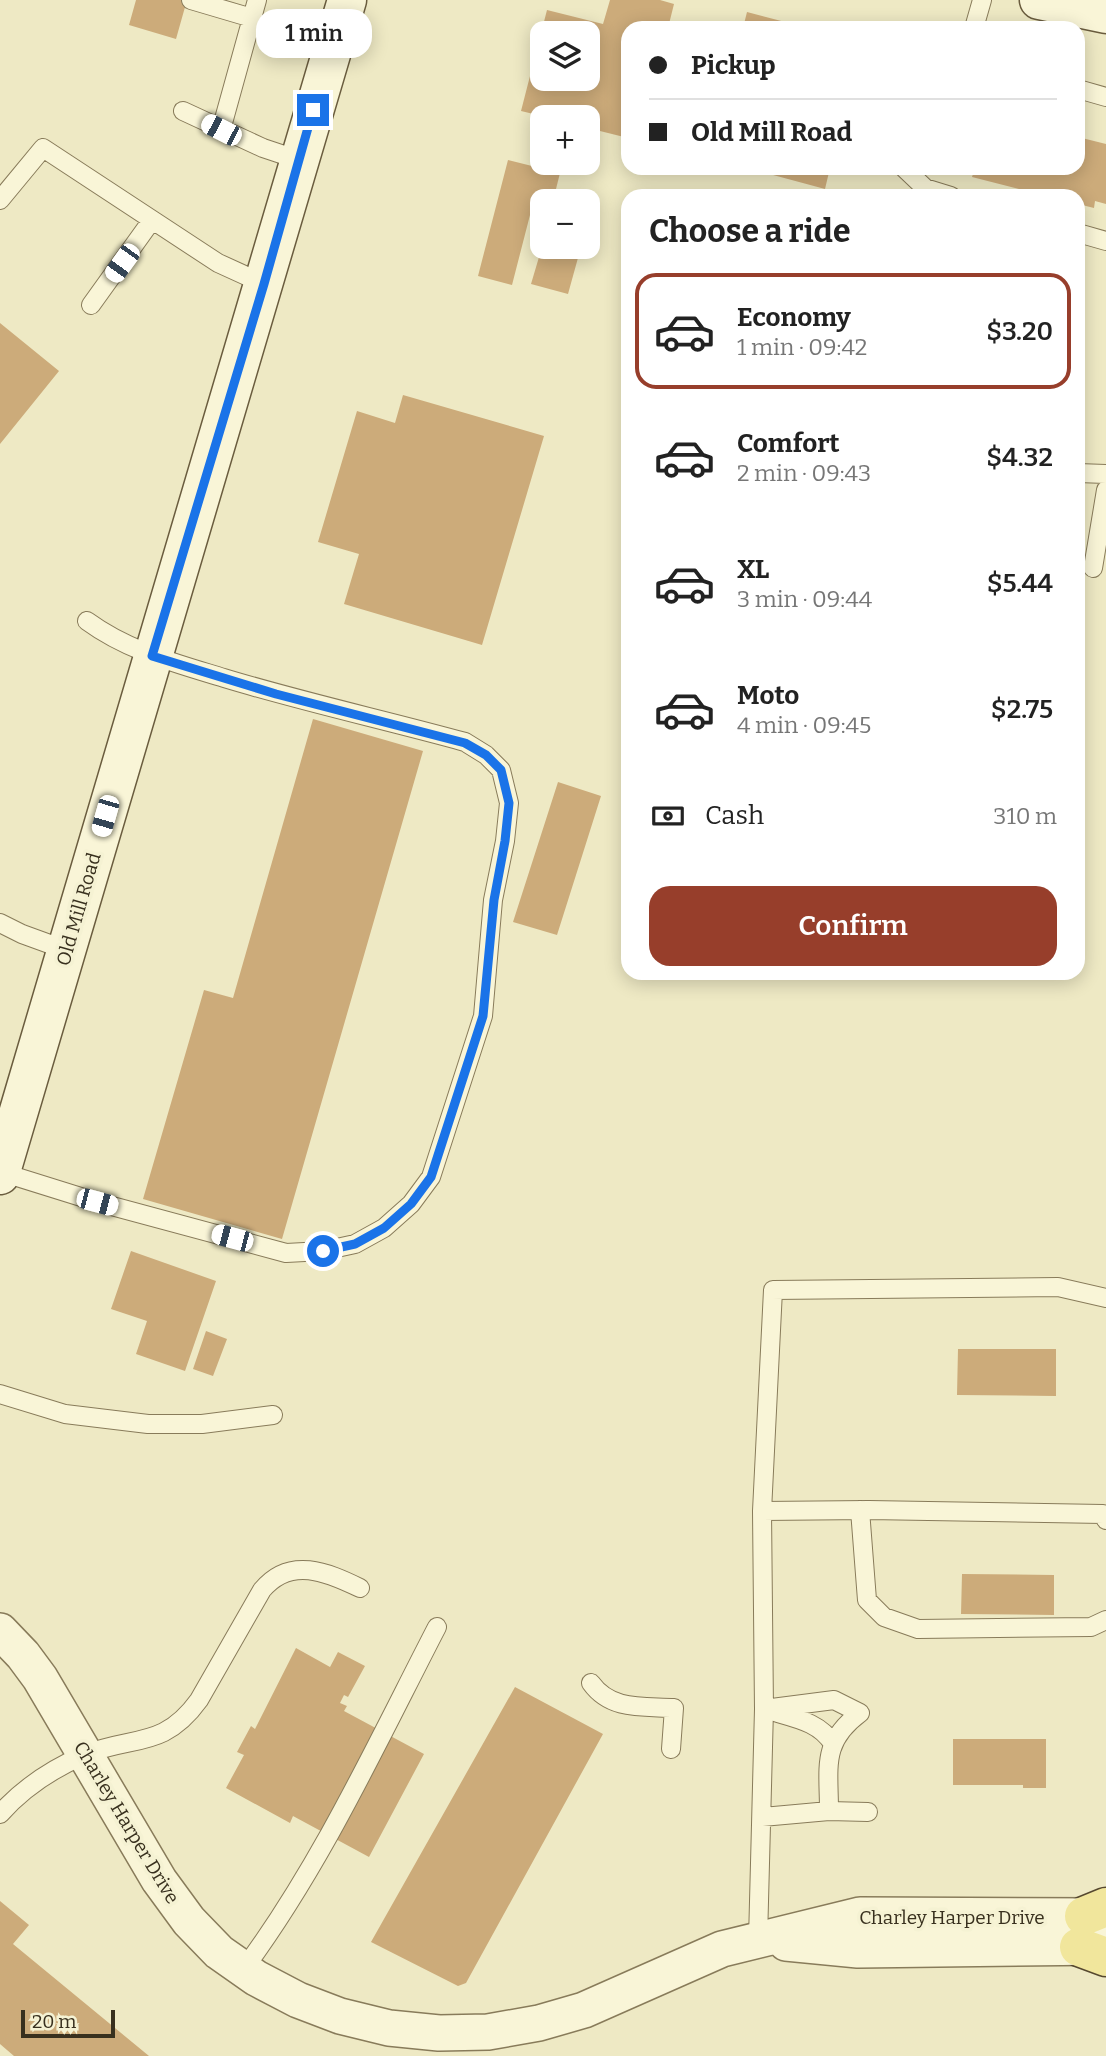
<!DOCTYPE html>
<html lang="en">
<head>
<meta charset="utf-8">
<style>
  body { margin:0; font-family:Bitter,serif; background:#f6f6f6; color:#222; height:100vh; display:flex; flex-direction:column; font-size:26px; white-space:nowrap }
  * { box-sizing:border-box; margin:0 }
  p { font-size:23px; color:#767676 }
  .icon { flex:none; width:38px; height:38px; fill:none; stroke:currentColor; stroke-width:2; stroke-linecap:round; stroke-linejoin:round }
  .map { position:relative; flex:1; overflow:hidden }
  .side { position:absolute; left:621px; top:189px; width:464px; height:791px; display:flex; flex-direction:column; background:#fff; border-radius:21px; box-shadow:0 4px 18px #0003 }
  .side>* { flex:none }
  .guide { position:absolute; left:621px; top:21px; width:464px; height:154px; border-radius:21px; box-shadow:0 4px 18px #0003; display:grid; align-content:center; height:154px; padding:0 28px; background:#fff }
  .fabs { position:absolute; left:530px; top:21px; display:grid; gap:14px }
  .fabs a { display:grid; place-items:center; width:70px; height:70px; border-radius:14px; background:#fff; box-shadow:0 4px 18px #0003; font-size:35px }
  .scale { position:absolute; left:21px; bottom:18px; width:94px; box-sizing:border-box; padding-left:7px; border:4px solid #38301e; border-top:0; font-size:19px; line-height:24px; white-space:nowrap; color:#38301e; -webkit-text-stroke:5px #f5f2d3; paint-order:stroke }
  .end { position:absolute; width:32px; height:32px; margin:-16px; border:9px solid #1a73e8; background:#fff; box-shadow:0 0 0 4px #fff }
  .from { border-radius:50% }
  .bubble { position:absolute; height:49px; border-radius:21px; background:#fff; box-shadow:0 4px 18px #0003; font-size:23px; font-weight:600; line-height:49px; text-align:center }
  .car { position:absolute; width:21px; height:42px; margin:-21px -10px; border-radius:9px; box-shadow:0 0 5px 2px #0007; background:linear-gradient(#fff 24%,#345 0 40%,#fff 0 76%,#345 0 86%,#fff 0) }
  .guide b { display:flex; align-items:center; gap:24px; height:66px; font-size:26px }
  .guide b+b { border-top:2px solid #e0e0e0 }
  .guide i { width:18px; height:18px; background:#222 }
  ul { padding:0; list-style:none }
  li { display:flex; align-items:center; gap:21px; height:116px; margin:0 14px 10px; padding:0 14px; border:4px solid transparent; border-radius:21px }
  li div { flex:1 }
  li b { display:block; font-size:26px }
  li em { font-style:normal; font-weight:600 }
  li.on { border-color:#973e2b }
  li>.icon { width:63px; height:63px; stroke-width:1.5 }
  h2 { padding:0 28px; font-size:32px; line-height:84px }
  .pay { display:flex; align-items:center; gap:18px; height:77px; padding:0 28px; font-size:26px }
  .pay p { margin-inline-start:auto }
  .primary-button { display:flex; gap:14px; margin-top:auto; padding:14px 28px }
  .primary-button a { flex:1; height:80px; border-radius:21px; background:#973e2b; color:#fff; font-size:28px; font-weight:600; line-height:80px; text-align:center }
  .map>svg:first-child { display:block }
</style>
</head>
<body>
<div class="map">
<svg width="1106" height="2056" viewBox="0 0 1106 2056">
  <rect width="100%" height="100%" fill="#eee9c4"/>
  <!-- building -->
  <path fill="#ccab7a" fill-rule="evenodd" d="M136,0H187L176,39L129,25Z
    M610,0H660L674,4L668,28H628V138L588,128V117H546L521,111L547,10L603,24ZM542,33H588V79H542Z
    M747,12L789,23L787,28H743Z
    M1078,137L1106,144V204L1095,201L1094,208L1078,204V196H1047L972,177L975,168H1078Z
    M508,160L560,173L553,201H542V219L530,215L512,285L478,276Z
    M747,168H830L825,189Z
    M542,247H581L568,294L531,284Z
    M0,323L59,371L0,444Z
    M403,395L544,436L482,645L344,604L359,554L318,542L357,411L395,423Z
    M313,719L423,751L282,1239L143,1199L204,990L233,998Z
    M558,782L601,796L557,935L513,922Z
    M131,1251L216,1281L185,1371L136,1354L147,1321L111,1309Z
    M206,1331L227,1339L213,1376L193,1369Z
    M958,1349H1056V1396L957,1395Z
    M962,1574L1054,1575V1615L961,1614Z
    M296,1648L330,1667L338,1652L365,1666L348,1697L344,1695L340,1703L347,1706L344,1711L424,1754L369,1857L293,1816L290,1823L226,1788L244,1755L237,1752L251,1726L255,1729Z
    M515,1687L603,1734L466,1983L458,1986L371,1942Z
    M953,1739H1046V1788H1023V1785H953Z
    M0,1901L29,1925L13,1944L149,2056H14L0,2044Z"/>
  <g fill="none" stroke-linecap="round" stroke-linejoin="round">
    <!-- lane casing -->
    <g stroke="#887b5a" stroke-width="20">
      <path id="lane" d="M191,0L252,18
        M974,28L982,0
        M1078,89L1106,97
        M183,111L263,148L299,160
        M221,130L257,0
        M904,168L925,188L951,196
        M0,200L43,148L218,263L264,284
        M1078,233L1106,241
        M91,305L152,220
        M1078,473L1106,474
        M1093,568L1106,490
        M0,923L22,934L66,950
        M1,1172L97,1202L286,1253L323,1251L355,1244L384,1228L411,1204L431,1177L483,1016L493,900L505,841L509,803L501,770L486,755L465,742C385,720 303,702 224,678C175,663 128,651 87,621
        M0,1394L65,1414L148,1424H202L273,1415
        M860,1510L867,1600L884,1617L918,1629L1091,1627L1106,1620
        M762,1511L869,1510L1103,1514L1106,1520
        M591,1683C611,1711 643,1706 674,1708L671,1749
        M764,1709L834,1700L860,1713C821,1742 829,1767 829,1811L868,1812
        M771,1711C794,1718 820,1722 833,1744
        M0,1814C23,1788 52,1769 84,1755C132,1735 163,1750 199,1700L262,1590C290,1556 327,1572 360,1588
        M762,1817L829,1811
        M758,1940L764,1709L762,1511L773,1290L1058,1287L1106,1298
        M243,1970C321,1865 377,1743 437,1627"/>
    </g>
    <!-- street casing -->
    <g stroke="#887b5a" stroke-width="38">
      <path id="street" d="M0,1631L23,1655L40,1678L159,1880L189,1921L219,1952L256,1978L298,2000L340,2016L389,2028L439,2033L488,2032L539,2023L584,2010L722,1949L860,1915L1106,1916
        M786,1943L858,1950L1106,1947"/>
    </g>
    <!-- secondary casing -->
    <g stroke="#6a5c3e" stroke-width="41">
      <path id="secondary" d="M1039,0L1106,14
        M0,1175L347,0"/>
    </g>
    <!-- primary casing -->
    <g stroke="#56482f" stroke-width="41">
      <path id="primary" d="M1084,1916L1106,1907
        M1079,1947L1106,1957"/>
    </g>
    <!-- lane -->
    <use href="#lane" stroke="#f9f5d7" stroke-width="18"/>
    <!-- street -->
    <use href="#street" stroke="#f9f5d7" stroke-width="35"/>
    <!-- secondary -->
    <use href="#secondary" stroke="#f9f5d7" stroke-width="38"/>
    <!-- primary -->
    <use href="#primary" stroke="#f1e69c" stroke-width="38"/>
  </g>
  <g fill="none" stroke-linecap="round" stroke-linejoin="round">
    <!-- route -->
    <path stroke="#1a73e8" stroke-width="9" d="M313,110L264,284L152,656L276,694L465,743L486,755L501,770L509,803L505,841L494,900L483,1016L431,1177L411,1204L384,1228L355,1244L323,1251"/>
  </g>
  <g text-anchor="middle" stroke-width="7" stroke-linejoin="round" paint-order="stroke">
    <!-- street labels -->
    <g font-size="19" fill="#38301e" stroke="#f5f2d3">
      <text transform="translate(78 909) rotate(-74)" y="7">Old Mill Road</text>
      <text transform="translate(127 1822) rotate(59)" y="7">Charley Harper Drive</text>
      <text x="952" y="1924">Charley Harper Drive</text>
    </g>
  </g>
</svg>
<div class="fabs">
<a><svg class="icon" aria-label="layers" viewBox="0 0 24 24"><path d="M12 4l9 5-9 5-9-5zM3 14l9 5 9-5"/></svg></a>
<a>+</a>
<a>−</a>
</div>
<div class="scale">20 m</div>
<i class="end from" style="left:323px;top:1251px"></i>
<i class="end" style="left:313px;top:110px"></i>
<div class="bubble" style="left:256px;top:9px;width:116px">1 min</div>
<i class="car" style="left:221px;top:130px;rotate:297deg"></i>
<i class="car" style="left:122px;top:263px;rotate:216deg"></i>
<i class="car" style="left:105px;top:816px;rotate:196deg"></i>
<i class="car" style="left:97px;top:1202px;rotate:105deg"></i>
<i class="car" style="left:232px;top:1238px;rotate:285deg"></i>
<div class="guide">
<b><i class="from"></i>Pickup</b>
<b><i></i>Old Mill Road</b>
</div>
<section class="side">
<h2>Choose a ride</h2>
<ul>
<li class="on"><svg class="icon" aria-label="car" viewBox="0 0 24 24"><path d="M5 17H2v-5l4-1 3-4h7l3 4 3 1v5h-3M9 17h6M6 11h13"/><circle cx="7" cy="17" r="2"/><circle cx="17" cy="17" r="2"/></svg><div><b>Economy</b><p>1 min · 09:42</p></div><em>$3.20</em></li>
<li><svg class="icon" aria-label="car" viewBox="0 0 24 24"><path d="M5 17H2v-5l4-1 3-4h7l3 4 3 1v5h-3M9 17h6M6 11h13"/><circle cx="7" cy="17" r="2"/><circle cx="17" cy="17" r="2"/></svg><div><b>Comfort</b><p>2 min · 09:43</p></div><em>$4.32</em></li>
<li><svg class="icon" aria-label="car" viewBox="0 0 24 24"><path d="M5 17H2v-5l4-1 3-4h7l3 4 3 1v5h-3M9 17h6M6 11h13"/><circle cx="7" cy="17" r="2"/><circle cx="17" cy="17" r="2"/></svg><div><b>XL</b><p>3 min · 09:44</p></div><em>$5.44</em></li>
<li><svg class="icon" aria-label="car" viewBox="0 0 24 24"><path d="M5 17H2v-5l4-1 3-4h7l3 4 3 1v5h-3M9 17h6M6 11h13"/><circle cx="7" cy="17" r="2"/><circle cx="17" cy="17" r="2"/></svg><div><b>Moto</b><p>4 min · 09:45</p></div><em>$2.75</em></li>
</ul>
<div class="pay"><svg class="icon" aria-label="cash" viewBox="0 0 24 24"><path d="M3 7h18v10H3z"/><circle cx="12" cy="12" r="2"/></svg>Cash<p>310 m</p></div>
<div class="primary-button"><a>Confirm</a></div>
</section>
</div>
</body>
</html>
